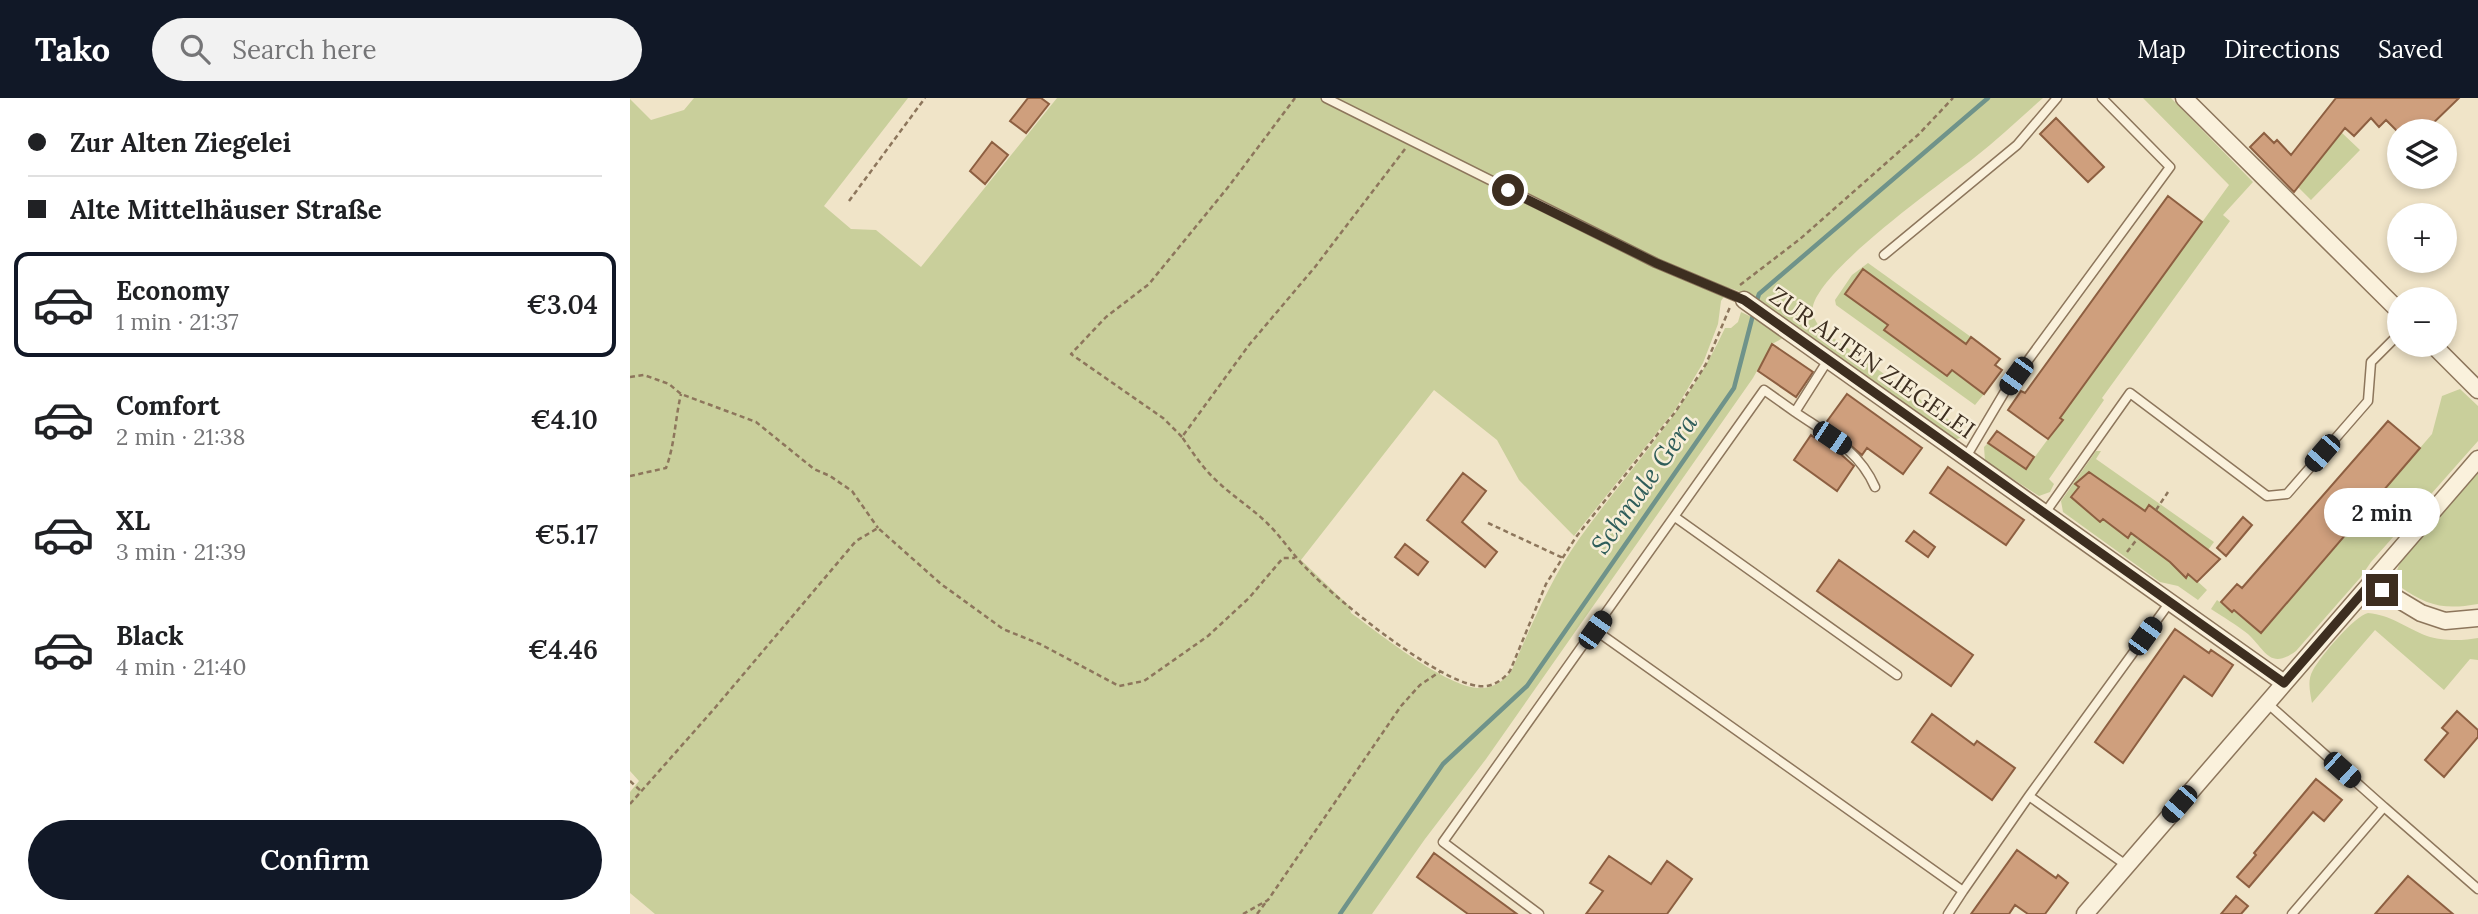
<!DOCTYPE html>
<html lang="en">
<head>
<meta charset="utf-8">
<style>
  body { margin:0; font-family:Lora,serif; background:#f2f2f2; color:#202124; height:100vh; display:flex; flex-direction:column; font-size:26px; white-space:nowrap }
  * { box-sizing:border-box; margin:0 }
  p { font-size:23px; color:#757577 }
  .icon { flex:none; width:38px; height:38px; fill:none; stroke:currentColor; stroke-width:2; stroke-linecap:round; stroke-linejoin:round }
  .map { position:relative; flex:1; overflow:hidden }
  .sheet { display:flex; flex-direction:column; background:#fff; width:630px }
  .sheet>* { flex:none }
  .banner { display:grid; align-content:center; height:154px; padding:0 28px; background:#fff }
  .controls { position:absolute; left:1757px; top:21px; display:grid; gap:14px }
  .controls a { display:grid; place-items:center; width:70px; height:70px; border-radius:50%; background:#fff; box-shadow:0 4px 10px #0003; font-size:35px }
  .end { position:absolute; width:32px; height:32px; margin:-16px; border:9px solid #3d2e20; background:#fff; box-shadow:0 0 0 4px #fff }
  .from { border-radius:50% }
  .bubble { position:absolute; height:49px; border-radius:24px; background:#fff; box-shadow:0 4px 10px #0003; font-size:23px; font-weight:600; line-height:49px; text-align:center }
  .car { position:absolute; width:21px; height:42px; margin:-21px -10px; border-radius:9px; box-shadow:0 0 5px 2px #0007; background:linear-gradient(#222 24%,#8ab4d8 0 40%,#222 0 76%,#8ab4d8 0 86%,#222 0) }
  .banner b { display:flex; align-items:center; gap:24px; height:66px; font-size:26px }
  .banner b+b { border-top:2px solid #e0e0e0 }
  .banner i { width:18px; height:18px; background:#202124 }
  ul { padding:0; list-style:none }
  li { display:flex; align-items:center; gap:21px; height:105px; margin:0 14px 10px; padding:0 14px; border:4px solid transparent; border-radius:14px }
  li div { flex:1 }
  li b { display:block; font-size:26px }
  li em { font-style:normal; font-weight:600 }
  li.active { border-color:#111827 }
  li>.icon { width:63px; height:63px; stroke-width:1.5 }
  .primary-button { display:flex; gap:14px; margin-top:auto; padding:14px 28px }
  .primary-button a { flex:1; height:80px; border-radius:42px; background:#111827; color:#fff; font-size:28px; font-weight:600; line-height:80px; text-align:center }
  header { display:flex; align-items:center; gap:42px; box-sizing:border-box; height:98px; padding:0 35px; background:#111827; color:#fff }
  header strong { font-size:33px }
  nav { display:flex; gap:38px; margin-inline-start:auto; font-size:24px }
  .search { width:490px; height:63px; background:#f2f2f2; display:flex; align-items:center; gap:18px; box-sizing:border-box; padding:0 24px; border-radius:38px; color:#757577; font-size:26px }
  main { display:flex; flex:1; min-height:0 }
  .map>svg:first-child { display:block }
</style>
</head>
<body>
<header>
<strong>Tako</strong>
<div class="search"><svg class="icon" aria-label="search" viewBox="0 0 24 24"><circle cx="10" cy="10" r="6"/><path d="M15 15l6 6"/></svg>Search here</div>
<nav><a>Map</a><a>Directions</a><a>Saved</a></nav>
</header>
<main>
<section class="sheet">
<div class="banner">
<b><i class="from"></i>Zur Alten Ziegelei</b>
<b><i></i>Alte Mittelhäuser Straße</b>
</div>
<ul>
<li class="active"><svg class="icon" aria-label="car" viewBox="0 0 24 24"><path d="M5 17H2v-5l4-1 3-4h7l3 4 3 1v5h-3M9 17h6M6 11h13"/><circle cx="7" cy="17" r="2"/><circle cx="17" cy="17" r="2"/></svg><div><b>Economy</b><p>1 min · 21:37</p></div><em>€3.04</em></li>
<li><svg class="icon" aria-label="car" viewBox="0 0 24 24"><path d="M5 17H2v-5l4-1 3-4h7l3 4 3 1v5h-3M9 17h6M6 11h13"/><circle cx="7" cy="17" r="2"/><circle cx="17" cy="17" r="2"/></svg><div><b>Comfort</b><p>2 min · 21:38</p></div><em>€4.10</em></li>
<li><svg class="icon" aria-label="car" viewBox="0 0 24 24"><path d="M5 17H2v-5l4-1 3-4h7l3 4 3 1v5h-3M9 17h6M6 11h13"/><circle cx="7" cy="17" r="2"/><circle cx="17" cy="17" r="2"/></svg><div><b>XL</b><p>3 min · 21:39</p></div><em>€5.17</em></li>
<li><svg class="icon" aria-label="car" viewBox="0 0 24 24"><path d="M5 17H2v-5l4-1 3-4h7l3 4 3 1v5h-3M9 17h6M6 11h13"/><circle cx="7" cy="17" r="2"/><circle cx="17" cy="17" r="2"/></svg><div><b>Black</b><p>4 min · 21:40</p></div><em>€4.46</em></li>
</ul>
<div class="primary-button"><a>Confirm</a></div>
</section>
<div class="map">
<svg width="1848" height="816" viewBox="0 0 1848 816">
  <rect width="100%" height="100%" fill="#f0e4c8"/>
  <!-- green -->
  <path fill="#c9cf9b" d="M64,0H278L194,108L221,131L246,132L291,169L427,0H1413C1390,20 1368,41 1344,60C1309,87 1193,169 1183,208C1181,218 1187,225 1192,232L1339,336L1325,342C1273,305 1219,270 1168,233C1146,217 1127,198 1100,190L1091,203L1088,226L1073,265L1045,312L944,438L889,382L867,342L804,292L671,462L719,508L721,515C749,535 820,593 853,590C865,589 873,583 881,574C901,528 920,482 949,441C1001,369 1057,312 1095,230H1101L1108,224L1111,214L1128,222L1153,240L1142,246L1123,280L856,661L795,741L742,816H25L0,795V694L9,683L0,673V1L21,22L54,12Z
    M1513,0H1541L1623,84L1593,117L1600,123L1472,300L1474,302L1419,381L1424,386L1420,394L1409,398L1355,363L1354,349L1358,345L1396,371L1432,322L1430,320L1599,87Z
    M1711,34L1730,52L1681,102L1668,89Z
    M1238,165L1341,239L1336,246L1258,227L1254,232L1317,278L1322,272L1354,296L1345,307L1206,207L1205,202L1222,177Z
    M1830,291L1848,308V343L1741,464L1730,480L1666,553C1640,572 1636,553 1618,536C1607,527 1593,519 1581,511L1587,502L1602,514L1604,512L1631,535L1802,336L1812,298Z
    M1466,353H1471L1466,361L1584,444L1578,452L1585,458L1567,483L1577,492L1568,502L1548,488L1530,484L1433,414L1431,403Z
    M1848,372V506C1814,512 1797,508 1769,488L1766,475L1771,462Z
    M1738,515C1761,517 1776,530 1797,538C1811,543 1833,543 1848,540V562L1840,561L1814,592L1745,532L1682,605C1680,594 1677,582 1683,572C1691,558 1724,518 1738,515Z"/>
  <g fill="none" stroke-linecap="round" stroke-linejoin="round">
    <!-- stream -->
    <path stroke="#6f938a" stroke-width="4.5" d="M1126,205L1129,196L1358,0
      M710,816L813,666L897,588L1104,290L1124,213"/>
  </g>
  <!-- building -->
  <path fill="#cf9f7d" stroke="#8d5f41" stroke-width="2" d="M398,0H411L419,6L396,35L380,23Z
    M1706,0H1829L1795,33H1767L1756,22L1749,29L1741,20L1724,38L1715,30L1664,94L1620,49L1634,35L1644,45L1647,42L1661,57Z
    M1426,20L1474,69L1458,84L1410,36Z
    M362,44L378,57L355,86L340,73Z
    M1538,98L1572,124L1430,320L1433,322L1418,341L1378,312L1391,293L1395,295Z
    M1233,171L1336,246L1341,239L1370,261L1365,267L1372,272L1354,296L1322,272L1317,278L1254,232L1258,227L1215,196Z
    M1142,246L1183,274L1166,299L1128,273Z
    M1217,296L1292,350L1273,376L1237,350L1232,357L1195,326Z
    M1758,323L1790,350L1631,535L1604,512L1602,514L1591,504L1607,486L1612,490Z
    M1367,333L1404,359L1396,371L1358,345Z
    M1181,337L1185,340L1187,337L1196,343L1224,368L1207,393L1164,362Z
    M1318,369L1394,422L1376,447L1300,395Z
    M1459,374L1515,413L1519,407L1590,461L1567,484L1558,476L1556,480L1540,464L1501,435L1498,440L1473,421L1470,424L1441,399L1449,389L1445,386Z
    M833,375L856,393L832,424L867,454L855,469L797,422Z
    M1613,419L1622,427L1596,458L1587,450Z
    M1284,433L1305,449L1298,459L1276,443Z
    M775,446L798,464L788,477L765,459Z
    M1209,462L1343,557L1321,588L1187,493Z
    M1545,531L1579,555L1581,552L1603,567L1582,598L1554,578L1493,665L1465,644Z
    M1827,613L1848,632V639L1814,679L1795,662L1818,635L1812,630Z
    M1302,616L1344,647L1347,643L1385,670L1362,702L1282,644Z
    M1686,681L1712,702L1694,723L1683,714L1619,789L1607,779L1626,757L1624,755Z
    M1387,752L1426,780L1428,777L1438,785L1415,816H1398L1385,807L1379,816H1341Z
    M804,755L887,816H838L787,779Z
    M979,758L1021,786L1037,763L1062,781L1037,816H956L973,793L960,785Z
    M1778,778L1823,816H1745Z
    M1606,798L1618,808L1611,816H1591Z"/>
  <g fill="none" stroke-linecap="round" stroke-linejoin="round">
    <!-- service casing -->
    <g stroke="#8d765c" stroke-width="11">
      <path id="service" d="M696,0L1026,165L1114,202
        M1254,157L1387,47L1427,0
        M1165,314C1197,336 1229,352 1245,389
        M1336,359L1374,295L1540,69L1472,0
        M1415,415L1500,295L1637,398L1657,396L1738,303L1741,264L1769,236
        M1045,419L1267,577
        M965,532L1333,793L1318,816
        M1637,605L1754,709L1662,816
        M1399,698L1496,767
        M1754,709L1848,791
        M1333,793L1399,698L1540,504
        M909,816L813,744L1134,292L1165,314L1198,262"/>
    </g>
    <!-- minor casing -->
    <g stroke="#8d765c" stroke-width="19">
      <path id="minor" d="M1554,0L1769,213
        M1114,202L1654,585
        M1803,247L1848,292
        M1741,485L1791,515L1815,523L1848,520
        M1455,816L1848,361"/>
    </g>
    <!-- path -->
    <path stroke="#8d765c" stroke-width="2.5" stroke-dasharray="5 3.5" stroke-linecap="butt" d="M775,51L685,169L619,247L552,339C563,355 574,372 589,385C605,400 623,411 638,426C652,440 663,457 677,471C708,503 805,582 848,588C861,590 872,583 880,573L916,486L946,439L1046,313L1076,266L1100,209
      M219,103L295,0
      M1110,187L1170,141L1289,36L1323,0
      M0,279L14,277L39,286L51,296L126,324L184,371L200,378L222,393L248,430
      M552,339L533,320L441,256L476,219L519,186L599,88L665,0
      M0,378L36,370C45,346 45,321 51,296
      M1526,412L1538,394
      M858,425L933,460
      M1497,454L1508,440
      M0,683L11,693
      M0,706L84,611L226,443L248,430L311,486L373,531L410,546L489,588L514,583L578,538L619,500L653,460H665
      M613,816L638,802L771,608L790,587L811,573
      M627,816L636,804"/>
    <!-- service -->
    <use href="#service" stroke="#faf1dc" stroke-width="8"/>
    <!-- minor -->
    <use href="#minor" stroke="#faf1dc" stroke-width="16"/>
  </g>
  <g fill="none" stroke-linecap="round" stroke-linejoin="round">
    <!-- route -->
    <path stroke="#3d2e20" stroke-width="9" d="M878,92L1026,165L1114,202L1654,585L1741,485L1752,492"/>
  </g>
  <g text-anchor="middle" stroke-width="5" stroke-linejoin="round" paint-order="stroke">
    <!-- street labels -->
    <g font-size="24" fill="#3d2e20" stroke="#f7eed8">
      <text transform="translate(1242 265) rotate(35)" y="8">ZUR ALTEN ZIEGELEI</text>
    </g>
    <!-- water labels -->
    <g font-size="26" font-style="italic" fill="#2f5d5a" stroke="#f7eed8">
      <text transform="translate(1014 386) rotate(-55)" y="9">Schmale Gera</text>
    </g>
  </g>
</svg>
<div class="controls">
<a><svg class="icon" aria-label="layers" viewBox="0 0 24 24"><path d="M12 4l9 5-9 5-9-5zM3 14l9 5 9-5"/></svg></a>
<a>+</a>
<a>−</a>
</div>
<i class="end from" style="left:878px;top:92px"></i>
<i class="end" style="left:1752px;top:492px"></i>
<div class="bubble" style="left:1694px;top:390px;width:116px">2 min</div>
<i class="car" style="left:1386px;top:278px;rotate:216deg"></i>
<i class="car" style="left:1202px;top:340px;rotate:124deg"></i>
<i class="car" style="left:1692px;top:355px;rotate:221deg"></i>
<i class="car" style="left:965px;top:532px;rotate:35deg"></i>
<i class="car" style="left:1515px;top:538px;rotate:36deg"></i>
<i class="car" style="left:1712px;top:672px;rotate:132deg"></i>
<i class="car" style="left:1549px;top:706px;rotate:221deg"></i>
</div>
</main>
</body>
</html>
